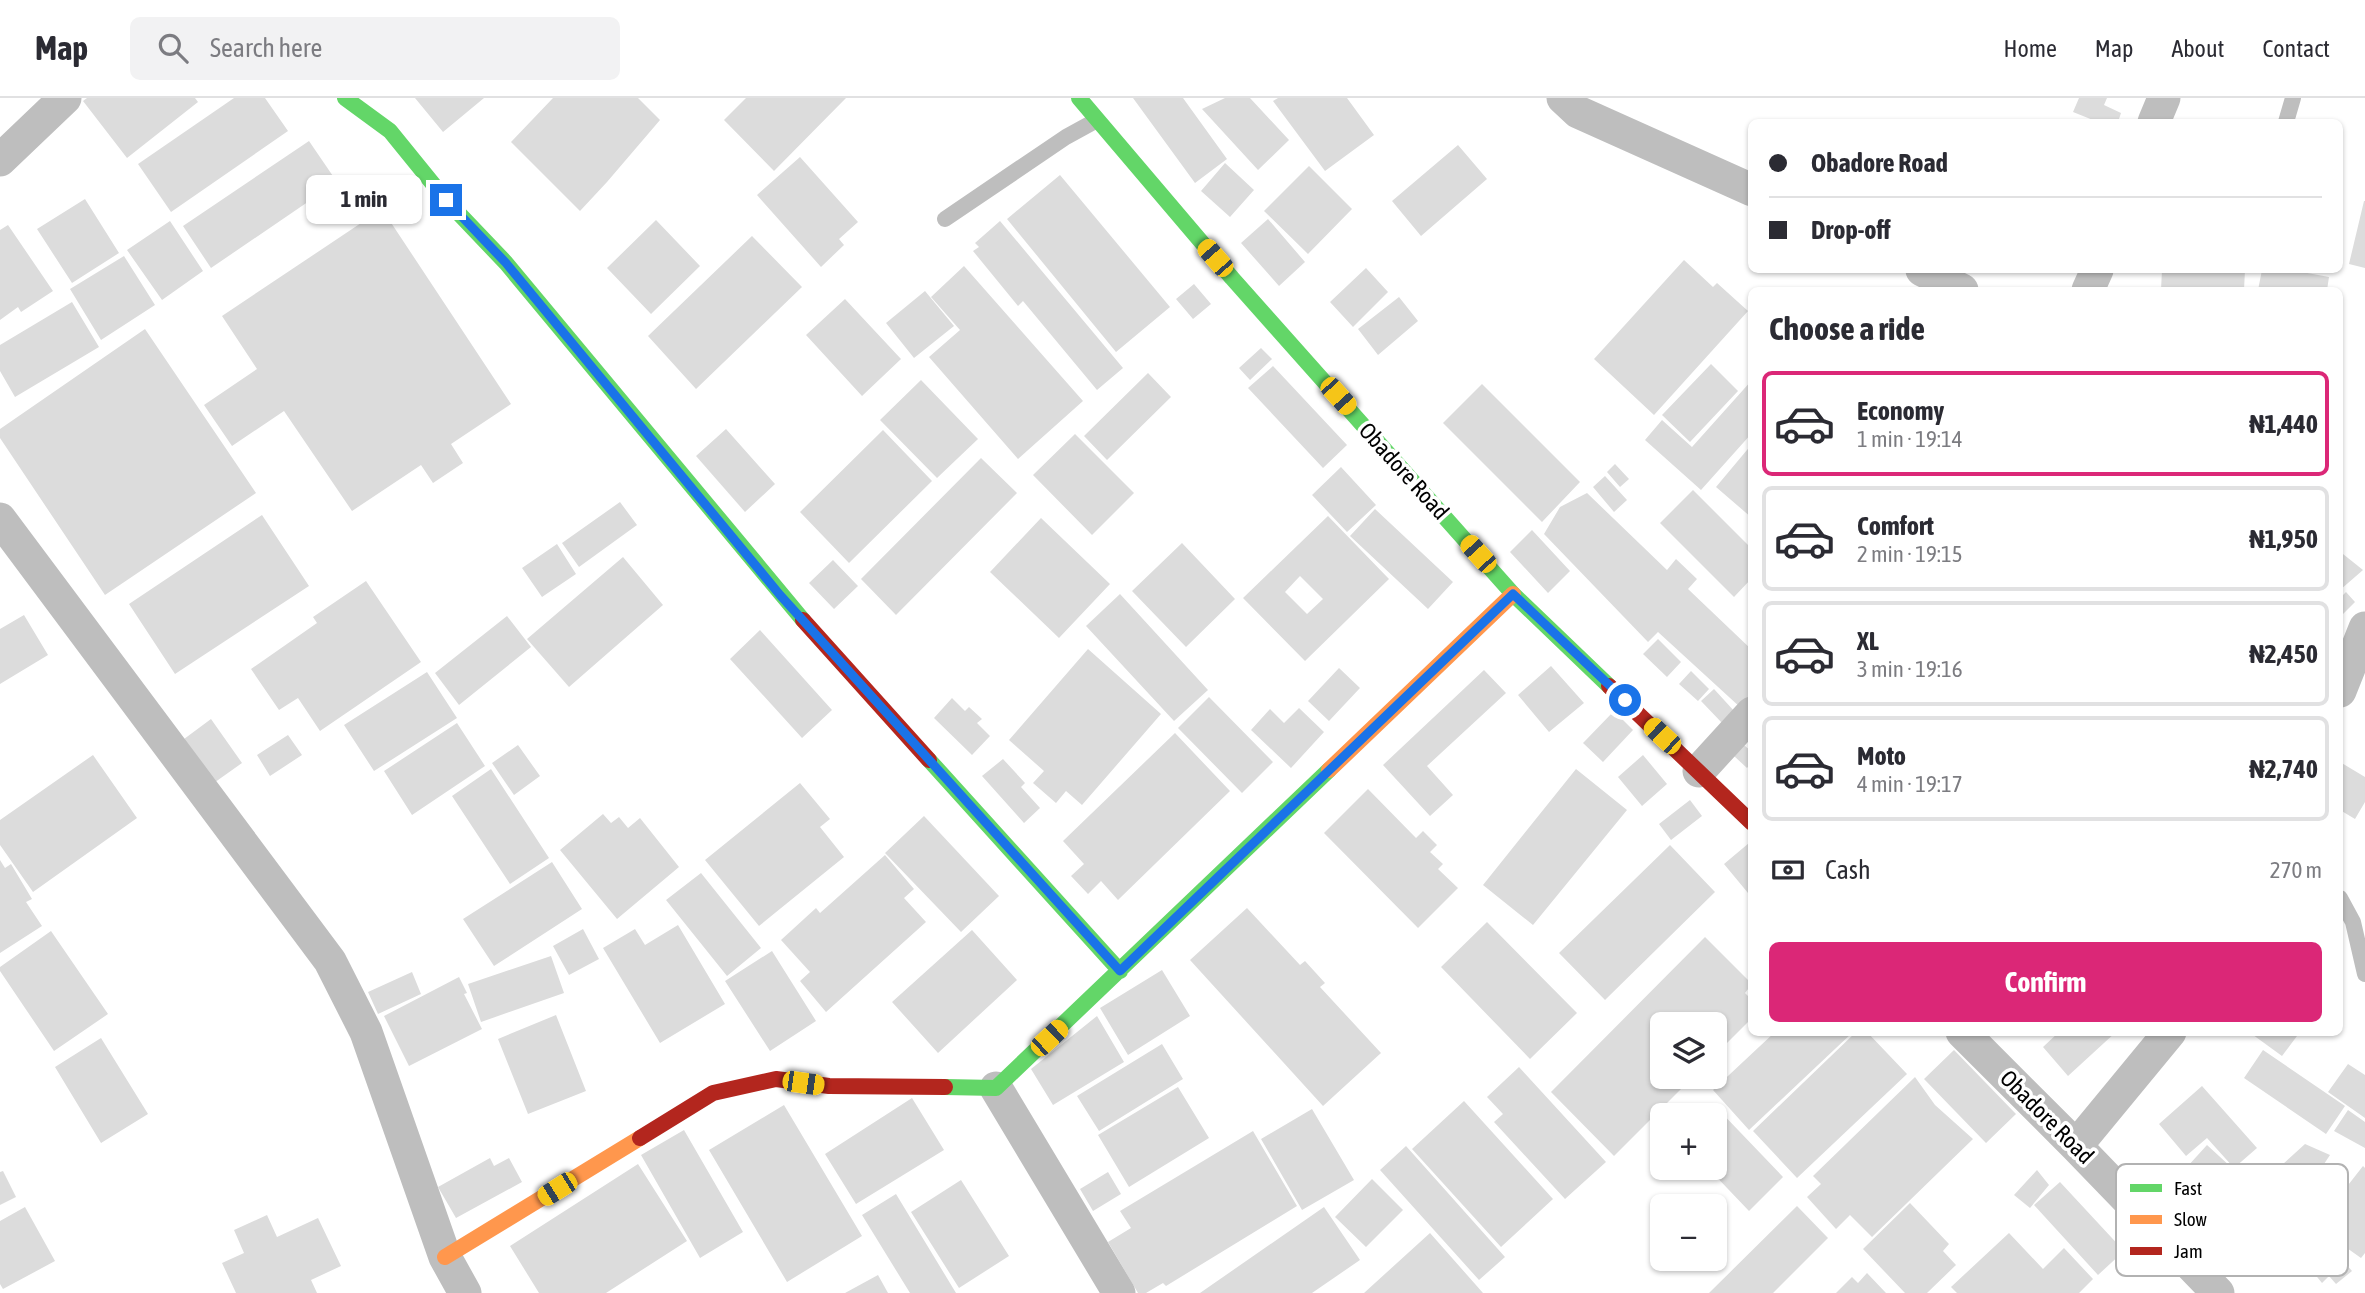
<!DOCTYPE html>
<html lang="en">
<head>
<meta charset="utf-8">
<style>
  body { margin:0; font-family:"Asap Condensed",sans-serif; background:#f2f2f3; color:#2b2b33; height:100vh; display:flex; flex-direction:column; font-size:26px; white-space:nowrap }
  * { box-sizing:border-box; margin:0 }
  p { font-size:23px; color:#7c7c81 }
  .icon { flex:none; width:38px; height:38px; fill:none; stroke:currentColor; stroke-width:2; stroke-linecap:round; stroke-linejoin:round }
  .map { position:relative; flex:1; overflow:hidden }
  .panel { position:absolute; left:1748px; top:189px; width:595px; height:749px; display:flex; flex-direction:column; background:#fff; border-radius:10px; box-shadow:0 2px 5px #0004 }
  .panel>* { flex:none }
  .hud { position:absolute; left:1748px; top:21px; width:595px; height:154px; border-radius:10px; box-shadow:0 2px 5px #0004; display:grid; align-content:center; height:154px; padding:0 21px; background:#fff }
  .buttons { position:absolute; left:1650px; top:914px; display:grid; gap:14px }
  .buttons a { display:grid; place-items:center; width:77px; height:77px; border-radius:10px; background:#fff; box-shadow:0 2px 5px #0004; font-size:35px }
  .end { position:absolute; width:32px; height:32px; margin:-16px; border:9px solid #1a73e8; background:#fff; box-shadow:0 0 0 4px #fff }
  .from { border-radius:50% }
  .bubble { position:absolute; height:49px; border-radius:10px; background:#fff; box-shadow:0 2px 5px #0004; font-size:23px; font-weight:700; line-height:49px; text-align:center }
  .car { position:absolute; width:21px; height:42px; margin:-21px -10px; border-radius:9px; box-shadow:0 0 5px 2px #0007; background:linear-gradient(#f5c518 24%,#345 0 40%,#f5c518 0 76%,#345 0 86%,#f5c518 0) }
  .hud b { display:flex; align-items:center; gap:24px; height:66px; font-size:26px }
  .hud b+b { border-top:2px solid #e1e1e2 }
  .hud i { width:18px; height:18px; background:#2b2b33 }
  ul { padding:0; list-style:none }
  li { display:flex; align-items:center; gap:21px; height:105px; margin:0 14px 10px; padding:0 7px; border:4px solid #e1e1e2; border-radius:10px }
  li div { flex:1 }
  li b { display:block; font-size:26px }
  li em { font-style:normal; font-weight:700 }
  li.active { border-color:#db2777 }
  li>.icon { width:63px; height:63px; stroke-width:1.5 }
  h2 { padding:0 21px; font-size:32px; line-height:84px }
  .pay { display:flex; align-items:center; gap:18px; height:77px; padding:0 21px; font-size:26px }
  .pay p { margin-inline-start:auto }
  .cta { display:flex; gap:14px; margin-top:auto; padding:14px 21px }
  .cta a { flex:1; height:80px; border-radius:10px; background:#db2777; color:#fff; font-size:28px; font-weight:700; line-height:80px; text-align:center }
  header { display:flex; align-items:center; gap:42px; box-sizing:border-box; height:98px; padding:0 35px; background:#fff; border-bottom:2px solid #e1e1e2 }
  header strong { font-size:33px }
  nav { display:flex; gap:38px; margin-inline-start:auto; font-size:24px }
  .search { width:490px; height:63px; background:#f2f2f3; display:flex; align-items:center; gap:18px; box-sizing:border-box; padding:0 24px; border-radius:10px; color:#7c7c81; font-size:26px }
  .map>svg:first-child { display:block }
</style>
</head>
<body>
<header>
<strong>Map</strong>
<div class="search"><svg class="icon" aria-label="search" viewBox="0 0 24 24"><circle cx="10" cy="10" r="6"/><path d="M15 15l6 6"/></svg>Search here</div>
<nav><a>Home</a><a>Map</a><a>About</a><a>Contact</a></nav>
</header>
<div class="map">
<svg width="2365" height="1195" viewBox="0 0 2365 1195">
  <rect width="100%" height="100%" fill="#fff"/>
  <!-- building -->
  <path fill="#dcdcdc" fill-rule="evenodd" d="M87,0H195L198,4L127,60L83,3Z
    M234,0H265L288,33L171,114L138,66Z
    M415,0H484L443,34Z
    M553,0H638L660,22L607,84L580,113L511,44Z
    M746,0H846L774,73L724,22Z
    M1133,0H1183L1227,61L1195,85Z
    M1225,0H1250L1289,42L1258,72L1202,11Z
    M1278,0H1347L1374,37L1325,73L1273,3Z
    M2079,0H2107L2104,7L2121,15L2118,24H2098L2073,14Z
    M309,43L337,84L211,170L183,128Z
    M1458,47L1487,81L1421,138L1392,103Z
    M800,59L858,124L839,141L844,147L821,169L757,97Z
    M1225,65L1254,92L1230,119L1201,93Z
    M1309,68L1352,111L1308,156L1264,113Z
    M1060,77L1170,209L1116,254L1007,121Z
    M85,101L119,155L72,185L37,131Z
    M2364,103H2365V170L2349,166Z
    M382,111L511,306L451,346L463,365L433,385L421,367L352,413L284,313L232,348L204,307L257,271L222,218Z
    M1268,121L1305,164L1279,188L1241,145Z
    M656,122L700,168L651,216L607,170Z
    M170,123L203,173L162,202L127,152Z
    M1000,123L1123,270L1097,292L1023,203L1018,208L973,153L979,149L975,145Z
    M8,127L53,193L21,214L18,209L0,222V132Z
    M752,138L802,189L696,291L648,238Z
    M124,158L155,207L101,242L70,191Z
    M1684,162L1713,189L1717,185L1748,213L1654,317L1594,261Z
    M964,168L1083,303L1018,361L929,259L960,232L931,199Z
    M1366,170L1388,194L1353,229L1330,204Z
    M2162,172H2245L2244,192H2161Z
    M2262,172H2291L2329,179L2327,192H2258Z
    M1194,186L1211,206L1193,221L1176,201Z
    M925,193L954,228L914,260L886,225Z
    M1399,199L1418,223L1378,257L1358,231Z
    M845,201L901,261L862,298L806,237Z
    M72,204L99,249L15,299L0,273V247Z
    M145,231L256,395L105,497L0,340V331Z
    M1261,250L1272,261L1250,282L1239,270Z
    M1711,266L1738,293L1690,344L1662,317Z
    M1273,268L1347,347L1323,370L1248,290Z
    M1148,275L1171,299L1107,362L1084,338Z
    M921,282L978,341L937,380L880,322Z
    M1752,282V335L1701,392L1645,342L1662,322L1692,349Z
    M1482,286L1580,384L1542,424L1443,325Z
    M726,331L775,386L745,414L696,358Z
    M883,332L932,383L849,465L800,414Z
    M1075,336L1134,395L1092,437L1033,377Z
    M1752,346V420L1716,389Z
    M981,360L1017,395L896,517L861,481Z
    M1615,366L1629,381L1620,389L1607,374Z
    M1341,369L1376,407L1347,434L1312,397Z
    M1605,378L1627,402L1614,414L1593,389Z
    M1693,392L1752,451V480L1734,499L1660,425Z
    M1587,395L1667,472L1676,461L1697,481L1688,491L1752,552V599L1741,610L1658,534L1648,544L1544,436L1560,409Z
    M620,404L637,427L579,469L562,445Z
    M1375,411L1453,484L1428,511L1350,438Z
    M262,417L309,488L175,576L129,506Z
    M1328,418L1389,481L1305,563L1243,500ZM1300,478L1323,501L1307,516L1285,494Z
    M1041,420L1110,486L1059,540L990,474Z
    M1532,432L1570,473L1548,495L1510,454Z
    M1182,445L1235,501L1186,549L1132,493Z
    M557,446L576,476L542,499L522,470Z
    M2343,456L2363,472L2340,492V460Z
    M623,459L663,507L569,589L527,541Z
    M833,462L858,488L834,511L809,485Z
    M366,483L421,564L320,633L298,600L279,612L251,571L317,525L313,519Z
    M2346,494L2355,504L2340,519V500Z
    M1120,496L1208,592L1174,623L1086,528Z
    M24,517L48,557L0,586V531Z
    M507,518L531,549L459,607L435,575Z
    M760,532L832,612L802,640L730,561Z
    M1658,541L1681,564L1667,579L1643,556Z
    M1088,551L1161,616L1082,707L1066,693L1056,705L1033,685L1044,673L1009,642Z
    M1551,568L1584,605L1549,634L1518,597Z
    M1339,570L1360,590L1329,623L1308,603Z
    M1484,572L1506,595L1427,668L1453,697L1430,718L1383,667Z
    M1691,573L1709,591L1698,603L1679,586Z
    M427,574L457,620L374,673L344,627Z
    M1714,591L1735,614L1723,626L1701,603Z
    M1209,599L1273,664L1242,695L1178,630Z
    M952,600L965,613L969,609L982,621L977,625L990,638L972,657L934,620Z
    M1299,610L1324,634L1291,670L1251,632L1270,611L1284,625Z
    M1614,613L1633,632L1603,664L1583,645Z
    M211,621L242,665L211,687L180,644Z
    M457,625L485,668L412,717L384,673Z
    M1175,635L1230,693L1118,802L1101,783L1088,796L1071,778L1084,766L1063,743Z
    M288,637L302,657L270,678L257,657Z
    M518,647L540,678L514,697L492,665Z
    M1744,647L1752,654V664L1747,670L1734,658Z
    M93,657L137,720L33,794L0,747V722Z
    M1643,657L1667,686L1642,708L1618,679Z
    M1003,661L1025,685L1021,689L1040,710L1024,725L982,678Z
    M2340,664L2365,679V704L2355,721L2340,712Z
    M491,671L549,760L510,786L452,698Z
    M1576,671L1627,712L1533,827L1483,787Z
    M800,685L830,721L820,729L844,759L759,828L705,762Z
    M1368,691L1416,740L1423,733L1437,747L1430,754L1443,766L1438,771L1458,790L1418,830L1324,735Z
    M1690,702L1702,718L1671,742L1659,726Z
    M603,716L611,725L619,719L628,730L640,720L679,769L617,821L560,752Z
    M924,718L999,798L961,834L885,755Z
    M1749,745L1752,749V791L1748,795L1724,766Z
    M1670,747L1715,794L1605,902L1559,855Z
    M885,757L914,791L904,800L926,824L826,914L800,883L810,874L781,842L816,810L820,815Z
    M0,762L5,770L11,766L32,801L26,804L42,828L0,855Z
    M552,764L582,811L494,868L463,821Z
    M701,775L761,850L727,878L666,802Z
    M1247,810L1300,867L1305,863L1325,885L1320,889L1381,955L1323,1008L1190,862Z
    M1487,824L1577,915L1530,961L1441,869Z
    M678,827L725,906L660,945L603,850L635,831L645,847Z
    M583,831L599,861L569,877L553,848Z
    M972,832L1017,882L938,955L892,904Z
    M51,833L108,916L54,953L0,873V869Z
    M1705,839L1752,886L1745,895L1752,902V920L1715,957V926H1662V978H1694L1614,1058L1551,994Z
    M772,853L816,923L770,953L725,883Z
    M551,858L564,895L481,924L468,886Z
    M1162,872L1190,918L1128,957L1100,910Z
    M412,874L421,896L378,916L368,894Z
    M459,879L467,895L464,896L482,931L409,968L384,918Z
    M556,917L586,993L528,1016L498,941Z
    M1097,918L1124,964L1053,1007L1031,971Z
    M1775,934H1853L1749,1032L1713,992Z
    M1856,934H1867L1907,976L1797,1080L1753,1033Z
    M2059,934H2116L2068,978L2043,949Z
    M2249,934H2292L2297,938L2282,958Z
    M101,940L148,1016L101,1045L55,969Z
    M1162,946L1183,981L1099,1033L1077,998Z
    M1954,952L2016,1016L1986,1045L1924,981Z
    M2263,952L2345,1008L2326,1036L2244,980Z
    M2348,966L2365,977V1020L2328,994Z
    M1519,969L1606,1064L1565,1101L1494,1024L1503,1016L1487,999Z
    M1915,979L1935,1007L1973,1041L1872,1139L1850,1117L1836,1131L1807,1099L1821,1086L1813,1078Z
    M2202,988L2257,1050L2234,1070L2207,1040L2186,1058L2159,1026Z
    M1178,989L1209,1040L1129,1089L1098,1037Z
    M912,1000L944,1052L856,1106L825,1056Z
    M1464,1003L1553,1101L1501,1149L1412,1051Z
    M784,1007L862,1138L787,1184L709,1052Z
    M1716,1009L1783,1079L1749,1113L1707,1069H1715V1017H1708Z
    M1312,1011L1354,1082L1302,1112L1261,1041Z
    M2348,1012L2365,1024V1050L2334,1033Z
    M684,1032L743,1134L700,1160L641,1057Z
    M1253,1033L1297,1108L1166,1188L1163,1185L1146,1195H1138L1108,1144L1131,1130L1120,1113Z
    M2305,1046L2330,1057L2318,1075L2331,1090L2338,1083L2345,1091L2288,1143L2256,1107L2281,1085L2273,1075Z
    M2207,1047L2231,1069L2211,1091L2187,1069Z
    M1406,1048L1505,1159L1479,1182L1380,1072Z
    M490,1060L494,1068L509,1060L522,1084L456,1120L438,1089Z
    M638,1066L687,1143L606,1195H539L510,1148Z
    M2363,1068L2365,1070V1155L2361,1160L2320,1131L2345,1091Z
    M2037,1072L2049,1087L2030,1110L2014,1097Z
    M3,1073L16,1099L0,1107V1074Z
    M1108,1074L1121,1096L1093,1113L1080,1091Z
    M1372,1081L1403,1112L1366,1149L1335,1119Z
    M961,1082L1009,1158L959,1190L911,1114Z
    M2060,1084L2124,1153L2098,1177L2034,1107Z
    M896,1096L956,1195H910L862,1117Z
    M1910,1105L1949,1146L1943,1153L1956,1167L1927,1195H1905L1863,1151Z
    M1797,1108L1828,1140L1773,1195H1709Z
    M25,1109L55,1163L3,1191L0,1186V1123Z
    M1324,1109L1360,1162L1312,1195H1200Z
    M267,1117L277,1139L318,1120L341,1168L311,1182L317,1195H236L222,1165L244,1155L234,1132Z
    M1430,1135L1483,1195H1364Z
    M2009,1135L2043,1171L2064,1150L2093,1181L2079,1195H1957L1951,1189Z
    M2324,1141L2352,1173L2336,1186L2329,1178L2322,1185L2309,1169L2316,1163L2308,1154Z
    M1867,1175L1886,1195H1836L1852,1179L1858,1185Z
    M878,1177L888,1195H845Z"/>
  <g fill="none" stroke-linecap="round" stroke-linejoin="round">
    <!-- lane -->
    <path stroke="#bebebe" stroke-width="16" d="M2286,24L2293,0
      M945,121L1066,39L1097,22
      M2340,800L2353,824L2365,876"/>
    <!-- street -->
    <path stroke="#bebebe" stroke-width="33" d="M1563,0L1578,14L1752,92
      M2154,24L2164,0
      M0,62L65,0
      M1922,172L1962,192
      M2088,192L2097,172
      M0,421L330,863L366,934L445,1159L465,1195
      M2340,593L2365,530
      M1699,673L1752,615
      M1962,934L2076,1048L2218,1195
      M996,990L1119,1195
      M2076,1048L2170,934"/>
    <!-- fast -->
    <path stroke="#63d668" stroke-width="16" d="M345,0L390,33L446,102L506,165L803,522
      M1079,0L1232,180L1513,496L1609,588
      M929,662L1120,873
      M945,989L996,990L1329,672"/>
    <!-- slow -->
    <path stroke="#ff974d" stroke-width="16" d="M1329,672L1513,496
      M445,1159L640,1040"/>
    <!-- jam -->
    <path stroke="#b3261e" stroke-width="16" d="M803,522L929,662
      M1609,588L1752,725
      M640,1040L713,995L776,981L829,988L945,989"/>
  </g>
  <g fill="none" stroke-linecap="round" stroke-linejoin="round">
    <!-- route -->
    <path stroke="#1a73e8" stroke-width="9" d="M446,102L506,165L780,497L1120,873L1513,496L1625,602"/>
  </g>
  <g text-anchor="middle" stroke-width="7" stroke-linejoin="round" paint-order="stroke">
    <!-- street labels -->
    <g font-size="23" fill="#000" stroke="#fff">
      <text transform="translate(1404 373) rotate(48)" y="8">Obadore Road</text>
      <text transform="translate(2047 1019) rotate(45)" y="8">Obadore Road</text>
    </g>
  </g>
  <!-- legend -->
  <rect x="2116" y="1066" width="232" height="112" rx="10" fill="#fff" stroke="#b2b2b2" stroke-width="2"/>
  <rect x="2130" y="1086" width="32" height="8" fill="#63d668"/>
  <rect x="2130" y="1117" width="32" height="9" fill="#ff974d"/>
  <rect x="2130" y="1149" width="32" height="8" fill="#b3261e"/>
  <g font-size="19" fill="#000">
    <text x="2174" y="1097">Fast</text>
    <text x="2174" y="1128">Slow</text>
    <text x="2174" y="1160">Jam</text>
  </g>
</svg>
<div class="buttons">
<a><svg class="icon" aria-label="layers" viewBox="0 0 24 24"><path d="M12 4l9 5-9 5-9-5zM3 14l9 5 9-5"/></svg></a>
<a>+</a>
<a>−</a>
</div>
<i class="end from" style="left:1625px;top:602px"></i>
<i class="end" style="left:446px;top:102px"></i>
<div class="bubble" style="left:306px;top:77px;width:116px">1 min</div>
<i class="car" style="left:1215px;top:160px;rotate:319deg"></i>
<i class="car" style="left:1338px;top:298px;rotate:138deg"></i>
<i class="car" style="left:1478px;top:456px;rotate:318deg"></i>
<i class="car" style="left:1662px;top:638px;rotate:313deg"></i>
<i class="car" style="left:1049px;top:940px;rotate:47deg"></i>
<i class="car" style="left:803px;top:985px;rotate:98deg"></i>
<i class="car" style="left:557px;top:1091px;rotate:238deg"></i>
<div class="hud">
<b><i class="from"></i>Obadore Road</b>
<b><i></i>Drop-off</b>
</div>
<section class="panel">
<h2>Choose a ride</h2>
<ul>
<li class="active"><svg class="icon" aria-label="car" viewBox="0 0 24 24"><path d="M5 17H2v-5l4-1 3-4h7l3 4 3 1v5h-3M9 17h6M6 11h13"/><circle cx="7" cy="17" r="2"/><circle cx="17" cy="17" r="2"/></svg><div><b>Economy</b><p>1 min · 19:14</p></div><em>₦1,440</em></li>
<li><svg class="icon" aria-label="car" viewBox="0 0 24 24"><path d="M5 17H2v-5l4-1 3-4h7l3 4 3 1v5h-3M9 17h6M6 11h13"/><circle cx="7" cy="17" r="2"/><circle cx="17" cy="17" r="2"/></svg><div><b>Comfort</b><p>2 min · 19:15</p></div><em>₦1,950</em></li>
<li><svg class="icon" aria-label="car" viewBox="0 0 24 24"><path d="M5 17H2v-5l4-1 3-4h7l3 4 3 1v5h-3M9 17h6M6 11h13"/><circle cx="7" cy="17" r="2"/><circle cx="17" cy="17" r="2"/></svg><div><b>XL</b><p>3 min · 19:16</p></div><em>₦2,450</em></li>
<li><svg class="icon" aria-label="car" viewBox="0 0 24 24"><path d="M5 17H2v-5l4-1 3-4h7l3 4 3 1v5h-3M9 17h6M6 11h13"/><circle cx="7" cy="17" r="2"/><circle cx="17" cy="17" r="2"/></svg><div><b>Moto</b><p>4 min · 19:17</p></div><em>₦2,740</em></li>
</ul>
<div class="pay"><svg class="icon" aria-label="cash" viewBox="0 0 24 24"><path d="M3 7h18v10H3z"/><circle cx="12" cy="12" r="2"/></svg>Cash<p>270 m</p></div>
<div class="cta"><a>Confirm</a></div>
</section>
</div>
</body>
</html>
